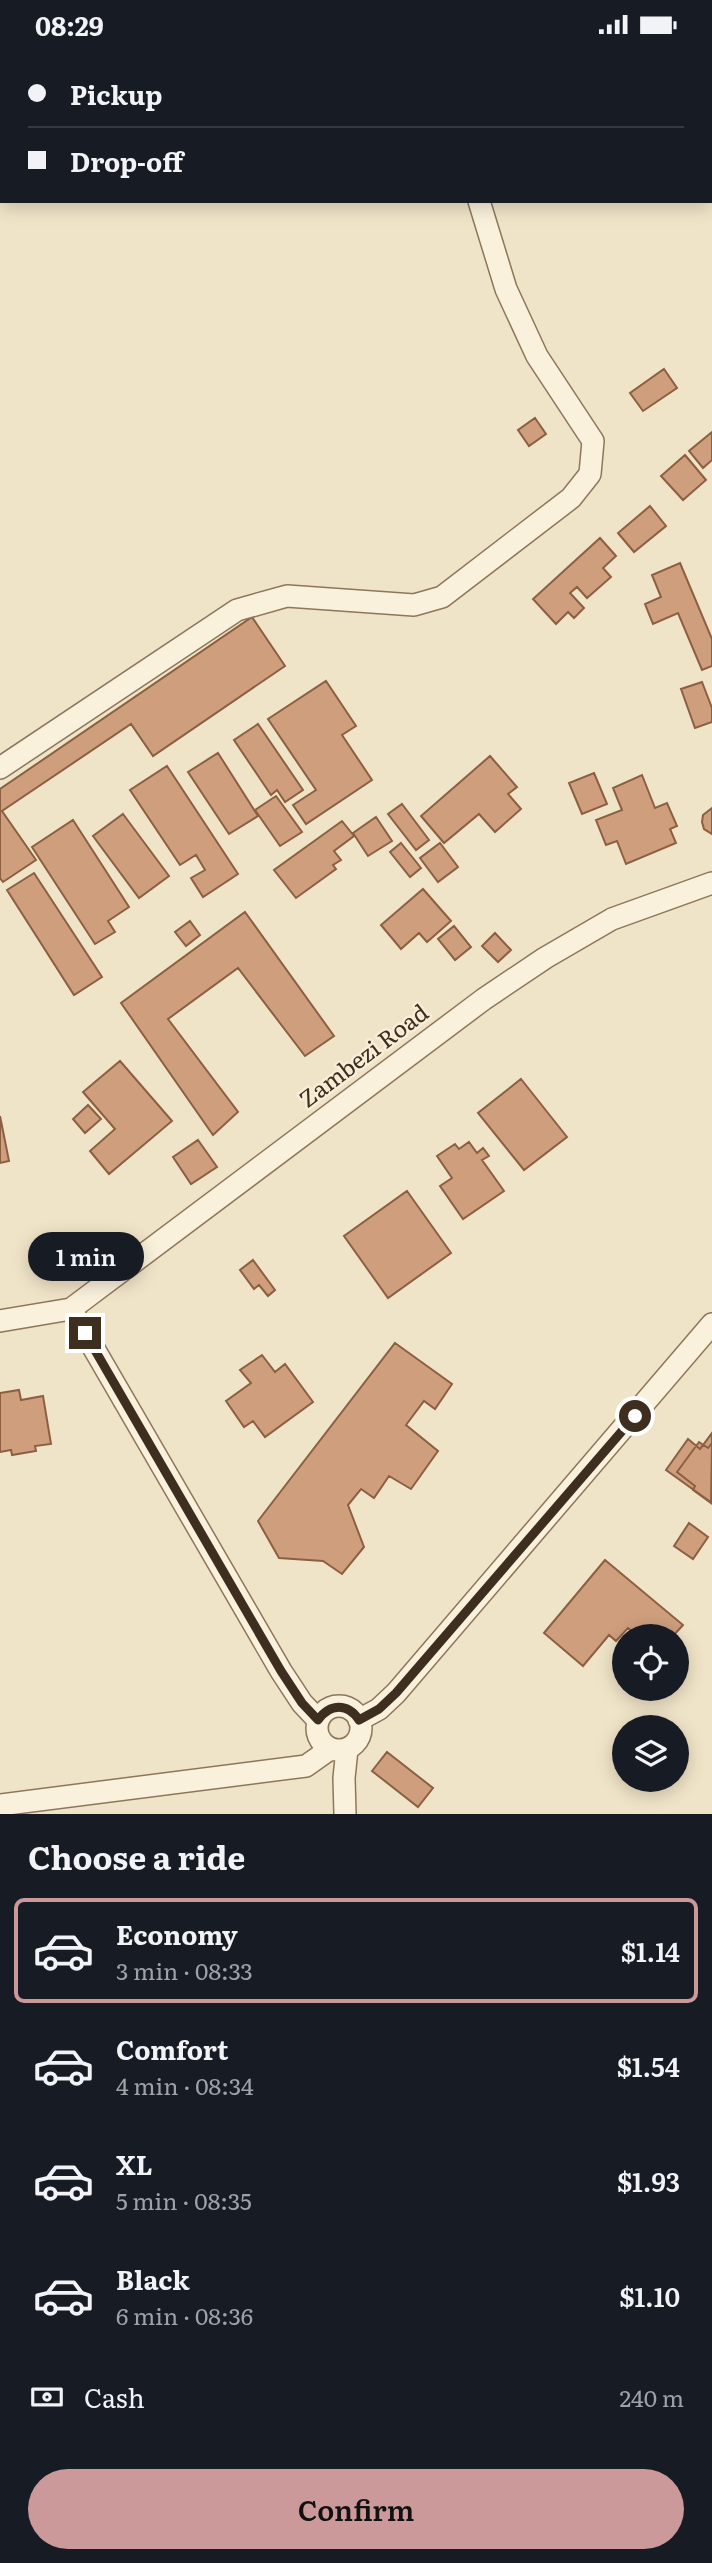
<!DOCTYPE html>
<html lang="en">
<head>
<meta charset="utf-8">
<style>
  body { margin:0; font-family:Literata,serif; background:#20242c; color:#f1f3f6; height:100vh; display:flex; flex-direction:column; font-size:26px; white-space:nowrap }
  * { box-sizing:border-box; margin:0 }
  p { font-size:23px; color:#9ea1a6 }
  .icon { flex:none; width:38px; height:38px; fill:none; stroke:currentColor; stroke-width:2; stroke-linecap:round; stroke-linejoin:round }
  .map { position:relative; height:1765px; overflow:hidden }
  .panel { display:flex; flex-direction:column; background:#171b24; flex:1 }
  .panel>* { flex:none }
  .guide { position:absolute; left:0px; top:0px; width:712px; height:154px; box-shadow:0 4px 18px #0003; display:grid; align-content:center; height:154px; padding:0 28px; background:#171b24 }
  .tools { position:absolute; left:612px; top:1575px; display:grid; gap:14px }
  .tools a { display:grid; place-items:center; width:77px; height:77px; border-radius:50%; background:#171b24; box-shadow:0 4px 18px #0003; font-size:35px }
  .end { position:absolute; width:32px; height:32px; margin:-16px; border:9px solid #3d2e20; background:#fff; box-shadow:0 0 0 4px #fff }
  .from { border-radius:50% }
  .bubble { position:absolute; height:49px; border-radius:24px; background:#171b24; box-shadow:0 4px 18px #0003; font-size:23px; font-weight:600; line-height:49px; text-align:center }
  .guide b { display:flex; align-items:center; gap:24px; height:66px; font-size:26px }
  .guide b+b { border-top:2px solid #363941 }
  .guide i { width:18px; height:18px; background:#f1f3f6 }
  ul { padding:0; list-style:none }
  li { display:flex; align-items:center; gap:21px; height:105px; margin:0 14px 10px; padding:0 14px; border:4px solid transparent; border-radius:10px }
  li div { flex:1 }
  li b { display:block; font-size:26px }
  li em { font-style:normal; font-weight:600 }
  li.selected { border-color:#cc999b }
  li>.icon { width:63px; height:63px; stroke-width:1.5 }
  h2 { padding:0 28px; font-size:32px; line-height:84px }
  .pay { display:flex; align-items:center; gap:18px; height:77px; padding:0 28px; font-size:26px }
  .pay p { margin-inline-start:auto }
  .primary-button { display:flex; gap:14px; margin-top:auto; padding:14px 28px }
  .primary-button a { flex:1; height:80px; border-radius:42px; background:#cc999b; color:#111; font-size:28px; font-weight:600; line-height:80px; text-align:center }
  .status { display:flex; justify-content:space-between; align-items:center; height:49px; padding:0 35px; background:#171b24; direction:ltr }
  .status svg { height:19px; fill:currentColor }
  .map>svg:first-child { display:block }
</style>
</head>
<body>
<div class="status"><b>08:29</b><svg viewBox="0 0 49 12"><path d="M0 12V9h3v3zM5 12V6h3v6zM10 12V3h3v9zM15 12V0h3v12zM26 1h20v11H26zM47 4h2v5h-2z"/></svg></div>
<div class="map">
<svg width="712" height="1765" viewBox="0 0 712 1765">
  <rect width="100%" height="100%" fill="#f0e4c8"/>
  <!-- green -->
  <path fill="#c9cf9b" d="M682,0H712V106L710,2Z"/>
  <!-- building -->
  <path fill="#cf9f7d" stroke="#8d5f41" stroke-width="2" d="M664,320L677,339L643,362L630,344Z
    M535,369L546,385L529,397L518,381Z
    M712,383V411L703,419L689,402Z
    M685,406L706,431L683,451L661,427Z
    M650,457L666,477L634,503L618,484Z
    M600,489L616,507L603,519L611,528L587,549L577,538L570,544L584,559L574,569L568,563L556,575L533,550Z
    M680,514L712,590V617L702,621L678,564L653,575L645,555L661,548L652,526Z
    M252,568L285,617L153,707L131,675L2,762L36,811L3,833L0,829V740Z
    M326,632L356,677L342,686L372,731L306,775L293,756L316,741L268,670Z
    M702,633L712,659V673L695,679L681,640Z
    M258,675L303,741L285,753L277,741L271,746L234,691Z
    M218,704L258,767L229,785L188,723Z
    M490,707L517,738L508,745L521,760L495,783L479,765L444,794L421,767Z
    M167,717L238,825L203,848L191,829L205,821L196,806L180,816L130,741Z
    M594,724L607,755L582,765L569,734Z
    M642,726L655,759L667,754L677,777L670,780L676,794L626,815L617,792L606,796L596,771L622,761L613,739Z
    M276,747L302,783L280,797L255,761Z
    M402,755L429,791L416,801L388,765Z
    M712,759V785L704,780L702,773L703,766Z
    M123,765L169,827L139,849L93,787Z
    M376,768L392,792L368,807L353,784Z
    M73,771L129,858L108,872L115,883L95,895L32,798Z
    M342,772L354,787L334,802L341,811L333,816L336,820L296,849L274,821Z
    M401,794L421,819L410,828L390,803Z
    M440,794L458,818L438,833L420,809Z
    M34,824L102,928L74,946L7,841Z
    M423,840L451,872L427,893L419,884L401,900L381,876Z
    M245,863L334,987L305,1007L238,919L168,970L238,1063L213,1086L121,954Z
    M190,872L200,886L186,897L175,883Z
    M454,877L471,898L455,911L438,890Z
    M495,884L511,901L498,913L482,897Z
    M120,1012L172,1072L109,1125L90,1102L115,1080L83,1043Z
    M521,1030L567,1088L524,1121L478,1064Z
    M88,1056L101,1070L85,1084L73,1070Z
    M0,1067L9,1112L0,1114Z
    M198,1091L217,1118L191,1135L173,1108Z
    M469,1093L477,1104L483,1099L489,1107L482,1111L504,1142L463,1170L440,1137L452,1129L437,1107L455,1095L459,1100Z
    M407,1142L451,1204L388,1249L344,1187Z
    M253,1211L275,1241L268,1247L259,1236L254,1240L240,1221Z
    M395,1294L452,1335L435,1360L424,1352L406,1376L438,1402L411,1440L389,1427L374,1449L361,1440L348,1456L364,1498L342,1525L323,1512L279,1509L258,1472Z
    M262,1306L275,1323L285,1315L313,1353L265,1388L253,1372L244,1378L226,1352L251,1334L240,1321Z
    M19,1341L21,1351L43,1347L51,1395L35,1397L36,1402L12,1406L11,1401L0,1403V1344Z
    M712,1384V1454L666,1421L688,1390L700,1400Z
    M699,1393L708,1399L712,1394L711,1454L693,1441L695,1437L677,1423Z
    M689,1474L708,1488L693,1510L674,1497Z
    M605,1511L683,1576L673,1587H638L628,1579L616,1592L609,1586L583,1617L544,1584Z
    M387,1703L433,1739L418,1758L372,1722Z"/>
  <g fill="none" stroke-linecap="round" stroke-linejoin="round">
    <!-- street casing -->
    <g stroke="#8d765c" stroke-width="24">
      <path id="street" d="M420,0L421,2
        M0,719L237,561L287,547L414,556L442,548L571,449L590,425L593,392L537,307L506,240L479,152
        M71,1260L484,950L545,909L612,870L712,834
        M0,1272L71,1260L281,1622L302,1654L318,1671
        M317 1679a22 22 0 1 1 44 0a22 22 0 1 1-44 0Z
        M359,1671L379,1660L396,1644L712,1275
        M0,1756L306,1717L330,1700
        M345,1765L344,1729L347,1700"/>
    </g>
    <!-- street -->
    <use href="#street" stroke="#faf1dc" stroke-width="21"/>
  </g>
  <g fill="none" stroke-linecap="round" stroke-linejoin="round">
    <!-- route -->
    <path stroke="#3d2e20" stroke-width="9" d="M85,1284L281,1622L302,1654L318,1671C330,1654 348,1654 359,1671L379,1660L396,1644L635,1367"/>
  </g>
  <g text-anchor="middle" stroke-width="5" stroke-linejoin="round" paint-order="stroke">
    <!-- street labels -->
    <g font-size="23" fill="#3d2e20" stroke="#f7eed8">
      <text transform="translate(364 1007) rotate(-37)" y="8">Zambezi Road</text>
    </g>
  </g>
</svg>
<div class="tools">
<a><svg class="icon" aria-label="locate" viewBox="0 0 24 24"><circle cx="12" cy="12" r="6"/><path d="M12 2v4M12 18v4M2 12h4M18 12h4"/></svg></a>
<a><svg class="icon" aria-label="layers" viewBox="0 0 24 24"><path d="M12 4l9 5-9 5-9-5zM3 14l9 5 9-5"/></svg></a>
</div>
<i class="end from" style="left:635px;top:1367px"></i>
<i class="end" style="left:85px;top:1284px"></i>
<div class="bubble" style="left:28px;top:1183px;width:116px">1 min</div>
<div class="guide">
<b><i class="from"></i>Pickup</b>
<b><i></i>Drop-off</b>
</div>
</div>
<section class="panel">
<h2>Choose a ride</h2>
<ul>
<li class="selected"><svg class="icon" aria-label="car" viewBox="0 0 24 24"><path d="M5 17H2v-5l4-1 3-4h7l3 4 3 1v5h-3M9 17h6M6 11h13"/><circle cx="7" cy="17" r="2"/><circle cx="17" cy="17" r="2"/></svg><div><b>Economy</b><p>3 min · 08:33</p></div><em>$1.14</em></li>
<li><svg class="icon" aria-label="car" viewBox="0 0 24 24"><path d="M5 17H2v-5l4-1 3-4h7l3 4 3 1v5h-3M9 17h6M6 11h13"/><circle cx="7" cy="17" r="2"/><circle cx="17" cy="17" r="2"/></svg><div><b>Comfort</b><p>4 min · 08:34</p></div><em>$1.54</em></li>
<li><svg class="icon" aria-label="car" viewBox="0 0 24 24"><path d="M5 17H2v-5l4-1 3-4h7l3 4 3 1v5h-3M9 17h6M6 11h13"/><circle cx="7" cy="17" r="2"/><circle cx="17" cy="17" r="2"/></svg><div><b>XL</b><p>5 min · 08:35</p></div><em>$1.93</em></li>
<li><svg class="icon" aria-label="car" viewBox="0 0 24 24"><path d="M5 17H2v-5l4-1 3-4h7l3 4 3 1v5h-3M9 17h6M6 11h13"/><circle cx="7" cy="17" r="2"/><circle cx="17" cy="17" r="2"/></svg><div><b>Black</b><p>6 min · 08:36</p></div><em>$1.10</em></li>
</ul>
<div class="pay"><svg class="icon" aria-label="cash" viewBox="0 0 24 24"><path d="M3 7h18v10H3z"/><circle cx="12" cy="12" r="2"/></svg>Cash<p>240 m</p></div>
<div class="primary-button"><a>Confirm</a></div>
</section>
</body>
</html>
